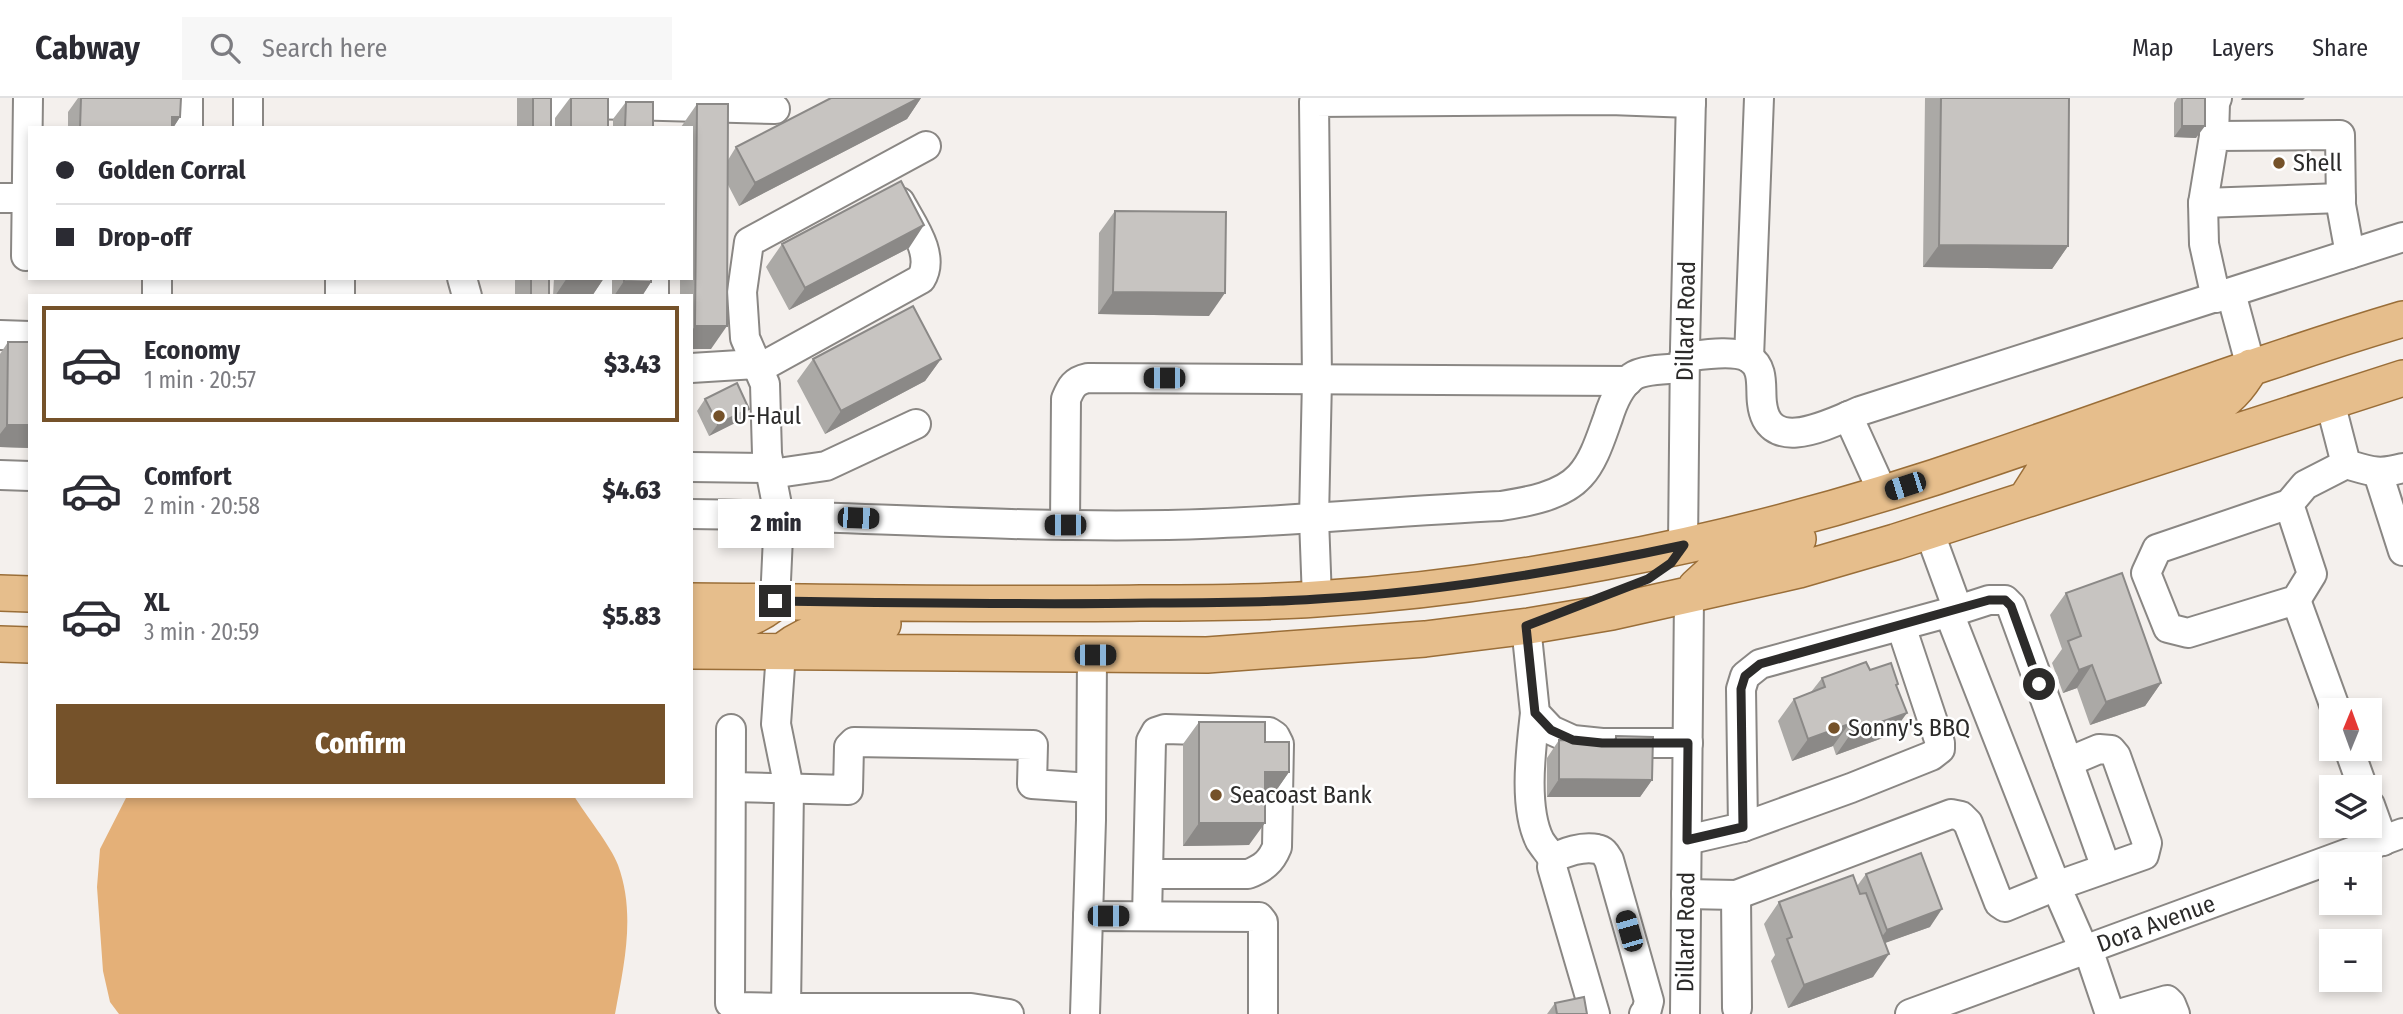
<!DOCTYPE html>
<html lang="en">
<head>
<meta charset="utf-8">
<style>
  body { margin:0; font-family:"Fira Sans Condensed",sans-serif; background:#f7f7f7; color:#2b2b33; height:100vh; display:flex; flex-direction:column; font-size:26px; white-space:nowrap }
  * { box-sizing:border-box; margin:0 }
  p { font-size:23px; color:#7c7c81 }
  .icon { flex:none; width:38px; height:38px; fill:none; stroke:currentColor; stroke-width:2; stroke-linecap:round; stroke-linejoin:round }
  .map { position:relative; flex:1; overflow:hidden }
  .details { position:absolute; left:28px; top:196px; width:665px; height:504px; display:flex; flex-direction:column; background:#fff; border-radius:0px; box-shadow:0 4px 10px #0003 }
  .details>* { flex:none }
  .guide { position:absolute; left:28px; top:28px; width:665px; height:154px; border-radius:0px; box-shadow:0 4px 10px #0003; display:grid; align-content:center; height:154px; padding:0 28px; background:#fff }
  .needle { width:46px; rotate:1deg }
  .buttons { position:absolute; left:2319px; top:600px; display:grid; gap:14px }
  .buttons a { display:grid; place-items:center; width:63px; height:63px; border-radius:0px; background:#fff; box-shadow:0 4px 10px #0003; font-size:35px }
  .end { position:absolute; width:32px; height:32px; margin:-16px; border:9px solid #2c2b2a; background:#fff; box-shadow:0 0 0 4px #fff }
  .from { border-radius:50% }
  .bubble { position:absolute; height:49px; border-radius:0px; background:#fff; box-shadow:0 4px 10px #0003; font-size:23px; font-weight:800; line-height:49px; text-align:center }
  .car { position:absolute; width:21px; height:42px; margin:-21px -10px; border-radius:9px; box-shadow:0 0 5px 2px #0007; background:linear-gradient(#222 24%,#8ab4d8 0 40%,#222 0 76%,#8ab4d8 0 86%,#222 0) }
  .guide b { display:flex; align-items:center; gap:24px; height:66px; font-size:26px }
  .guide b+b { border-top:2px solid #e1e1e2 }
  .guide i { width:18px; height:18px; background:#2b2b33 }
  ul { padding:12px 0 0; list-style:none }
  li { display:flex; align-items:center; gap:21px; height:116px; margin:0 14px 10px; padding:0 14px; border:4px solid transparent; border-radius:0px }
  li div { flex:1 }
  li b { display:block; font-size:26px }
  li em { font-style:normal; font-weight:800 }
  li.on { border-color:#75522a }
  li>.icon { width:63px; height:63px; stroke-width:1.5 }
  .action { display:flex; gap:14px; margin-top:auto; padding:14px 28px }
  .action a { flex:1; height:80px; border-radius:0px; background:#75522a; color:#fff; font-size:28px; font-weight:800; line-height:80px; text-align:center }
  header { display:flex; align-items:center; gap:42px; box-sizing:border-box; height:98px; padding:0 35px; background:#fff; border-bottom:2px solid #e1e1e2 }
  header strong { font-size:33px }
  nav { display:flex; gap:38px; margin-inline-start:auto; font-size:24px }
  .search { width:490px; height:63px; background:#f7f7f7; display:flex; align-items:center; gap:18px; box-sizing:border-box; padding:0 24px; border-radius:0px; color:#7c7c81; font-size:26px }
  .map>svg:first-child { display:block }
</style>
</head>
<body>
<header>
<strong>Cabway</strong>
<div class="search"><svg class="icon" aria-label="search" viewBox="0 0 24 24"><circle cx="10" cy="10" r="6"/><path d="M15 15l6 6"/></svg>Search here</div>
<nav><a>Map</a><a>Layers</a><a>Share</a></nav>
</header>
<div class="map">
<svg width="2403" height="916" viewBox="0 0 2403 916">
  <rect width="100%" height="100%" fill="#f4f0ed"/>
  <!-- water -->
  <path fill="#e4b078" d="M127,698H574C585,716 611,748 618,767C636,816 624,867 615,916H119L110,904L103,873L97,789L100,751Z"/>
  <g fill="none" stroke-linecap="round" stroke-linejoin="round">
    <!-- minor casing -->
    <g stroke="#8a8784" stroke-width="32">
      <g id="minor">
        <path d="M188,30V0"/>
        <path d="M248,30V0"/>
        <path d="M547,30V12L553,5L775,11"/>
        <path d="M2214,38L2215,5L2217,0"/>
        <path d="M0,100H30"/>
        <path d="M2203,105L2341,100"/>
        <path d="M26,158L28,0"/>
        <path d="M340,180V198"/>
        <path d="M462,180L467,198"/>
        <path d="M654,180V198"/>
        <path d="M2231,195L2251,269"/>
        <path d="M157,198V180"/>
        <path d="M603,198V180"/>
        <path d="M2216,200L2204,146L2203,105L2214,38L2340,37L2341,107L2350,156"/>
        <path d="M0,237L30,238"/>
        <path d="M1684,259C1701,257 1734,251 1749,260C1765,270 1760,290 1762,305C1768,359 1831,325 1860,313L2403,139"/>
        <path d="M1749,260L1759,0"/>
        <path d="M691,270L756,266"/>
        <path d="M758,271L921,181C936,157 911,125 900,104"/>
        <path d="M2330,304L2346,366C2370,373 2378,377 2403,370"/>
        <path d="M1848,318L1883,395"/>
        <path d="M691,369L770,370"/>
        <path d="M2378,375L2403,453"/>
        <path d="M771,376L826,368L916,326"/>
        <path d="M0,377L30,378"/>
        <path d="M2289,406L2312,476L2296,502L2188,535L2168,530L2146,475L2157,451L2289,406L2305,387L2346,366"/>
        <path d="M691,416C850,418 1009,430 1168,427C1279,425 1390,413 1501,408C1527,404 1562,398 1580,378C1594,363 1601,339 1608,320C1612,307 1620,288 1632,279C1642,271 1672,271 1684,270"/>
        <path d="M1065,427L1066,301C1071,289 1074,283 1088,280L1628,283"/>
        <path d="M1929,433L1958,512L1989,502H2005L2011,508L2068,664L2099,651L2111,652L2116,658L2147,745L2144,757L2056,788L2084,852"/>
        <path id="s1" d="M1683,447L1685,250L1691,0"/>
        <path d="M1317,501L1314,421L1317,281L1314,4L1610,2L1691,5"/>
        <path d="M2296,502L2336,612"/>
        <path d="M775,504L779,417L767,356L765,286L745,240L742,194L749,144L926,48"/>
        <path d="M1526,528L1535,615L1551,632L1573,642L1602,645H1688"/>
        <path d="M781,554L776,626L789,690L786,910H971L1009,916"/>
        <path d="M1535,615C1531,651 1523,710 1540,743C1544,749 1549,755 1553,761"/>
        <path d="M731,631L730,905L737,909L786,910"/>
        <path d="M2349,651L2363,690"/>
        <path d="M2068,664L2106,770"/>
        <path d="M731,689L848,692L849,649L854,644L1033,647L1032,686L1091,690"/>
        <path d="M2370,707L2383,743"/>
        <path d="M1743,729L1851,690L1931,658L1940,651V645L1901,528"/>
        <path d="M1687,742L1743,729L1741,591L1745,578L1760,566L1958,512"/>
        <path d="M1686,796L1736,797L1737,910"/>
        <path d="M1736,797L1951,716L1961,718L1968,725L1999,805L2005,809L2056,788L1949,515"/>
        <path d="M1088,818L1259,819L1263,824V916"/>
        <path d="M1147,818L1151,643L1156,634L1165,631L1269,634L1275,638L1279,646L1277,749C1271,764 1263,770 1248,776H1149"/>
        <path d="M2088,851L2110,916"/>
        <path d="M1085,916L1091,722L1092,557"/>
        <path d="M1595,916L1552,769L1553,761C1564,754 1583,748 1597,751C1604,752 1606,757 1609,762L1649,903L1646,915L1644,916"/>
        <path id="s2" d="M1685,916L1689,498"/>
        <path id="s3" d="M1910,916L2403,735"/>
        <path d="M2119,916L2167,902L2171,906L2175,916"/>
      </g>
    </g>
    <!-- major casing -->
    <g stroke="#9a6e38" stroke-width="38">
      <path id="major" d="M2026,401L2042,376L2055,367L2206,314C2227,303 2239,290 2251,269
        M1696,489L1720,467L1798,441
        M0,495L30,496
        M691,503C841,504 990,507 1140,505C1199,505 1257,505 1316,501C1412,495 1509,482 1604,464C1733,440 1862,405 1986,362C2125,315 2262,263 2403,221
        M691,532C721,532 749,524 773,506
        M0,546L30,547
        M784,552C813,529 847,525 883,526
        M691,553L1207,557L1425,541L1529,528L1612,514L1799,472L1895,444L2403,280"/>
    </g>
    <!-- minor -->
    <use href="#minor" stroke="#fff" stroke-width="28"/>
    <!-- major -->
    <use href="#major" stroke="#e6be8c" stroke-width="35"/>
  </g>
  <!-- wall -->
  <path fill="#aba9a6" d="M78,0H181L180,19L173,30H68V14Z
    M517,0H551V30H517Z
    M570,0H608V30H555V20Z
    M831,0H921L907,21L739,108L727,85L711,251H691V198H680V180H691V30H681V29L697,6L728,62L736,49Z
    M1925,0H2069L2068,148L2052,171L1923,169Z
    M2177,0H2205L2196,40L2174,39V5Z
    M626,4L653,30H613V21Z
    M1115,113L1209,218L1098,216L1099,135Z
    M782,146L909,150L789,212L766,169Z
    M515,180H549V198H515Z
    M554,180H604L592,198H553Z
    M612,180H651V184L642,198H612Z
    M8,244H30V350L0,349V256Z
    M813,261H941L925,283L825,336L797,283Z
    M705,301L749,311L741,322L709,338L697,313Z
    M2066,495L2161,585L2145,608L2090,627L2077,590L2063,595L2052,565L2062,551L2050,517Z
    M1822,580L1898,586L1896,589L1891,637L1836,657L1833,648L1792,663L1778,623L1794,601L1811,594Z
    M1199,624L1265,644L1289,674L1273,697H1265L1249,747L1183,748V646Z
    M1616,638L1652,682L1640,699H1547V660L1559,642L1613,643Z
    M1866,776L1930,829L1884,845L1873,879L1788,910L1771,863L1775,857L1764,826L1779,804L1857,788Z
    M1555,905L1587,916H1547Z"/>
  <!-- shaded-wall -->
  <path fill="#8b8987" d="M919,0H921L907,21L739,108L755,85Z
    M2242,0H2305L2303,2H2241Z
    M172,19H180L173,30H164Z
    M2182,28H2205L2196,40L2174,39Z
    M924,127L909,150L789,212L805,190Z
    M1939,147L2068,148L2052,171L1923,169Z
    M567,180H604L592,198H555Z
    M624,183L651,184L642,198H614Z
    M1113,194L1225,195L1209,218L1098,216Z
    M695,228H727L711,251H691V234Z
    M941,261L925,283L825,336L841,313Z
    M749,311L741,322L709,338L718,326Z
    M7,327H30V350L0,349V336Z
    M2092,567L2077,590L2063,595L2079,572Z
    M2161,585L2145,608L2090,627L2106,604Z
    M1907,615L1891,637L1836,657L1852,634Z
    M1849,626L1833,648L1792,663L1808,641Z
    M1265,674H1289L1273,697H1249Z
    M1559,681L1652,682L1640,699H1547Z
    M1199,725H1265L1249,747L1183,748Z
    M1942,811L1930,829L1874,849L1887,832Z
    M1889,856L1873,879L1788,910L1804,887Z"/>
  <!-- building -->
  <path fill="#c7c4c1" stroke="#8b8987" stroke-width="2" d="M81,0H181L180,19H172V30H80Z
    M533,0H551V30H533Z
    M571,0H608V30H571Z
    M831,0H919L755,85L736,49Z
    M1941,0H2069L2068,148L1939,147Z
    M2182,0H2205V28H2182Z
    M626,4H653V30H625Z
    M697,6H728L727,228H695Z
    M901,83L924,127L805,190L782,146Z
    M1115,113L1226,114L1225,195L1113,194Z
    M531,180H549V198H531Z
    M624,180H651V184L624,183Z
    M913,208L941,261L841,313L813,261Z
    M8,244H30V327H7Z
    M737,285L749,311L718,326L705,301Z
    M2122,475L2161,585L2106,604L2092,567L2079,572L2068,543L2081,538L2066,495Z
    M1866,564L1870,572L1891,565L1898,586L1896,587L1907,615L1852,634L1849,626L1808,641L1794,601L1825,589L1822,580Z
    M1199,624H1265V644H1289V674H1265V725H1199Z
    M1616,638L1653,639L1652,682L1559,681V642L1616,643Z
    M1921,755L1942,811L1887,832L1866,776Z
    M1853,777L1860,796L1866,795L1889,856L1804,887L1787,841L1792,839L1779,804Z
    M1584,899L1587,916H1557L1555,905Z"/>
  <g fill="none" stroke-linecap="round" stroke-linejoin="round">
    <!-- route -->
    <path stroke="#2c2b2a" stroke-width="9" d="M775,503C901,505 1027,507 1152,505C1207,505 1262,505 1317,501C1440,494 1563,473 1684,447L1671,465L1648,481L1526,528L1535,615L1551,632L1573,642L1602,645H1688L1687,742L1743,729L1741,591L1745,578L1760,566L1989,502H2005L2011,508L2039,586"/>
  </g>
  <!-- markers -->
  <g fill="#75522a" stroke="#fff" stroke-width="2.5">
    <circle cx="2279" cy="65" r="7"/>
    <circle cx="719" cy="318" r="7"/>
    <circle cx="1834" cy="630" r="7"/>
    <circle cx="1216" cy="697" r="7"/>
  </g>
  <g text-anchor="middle" stroke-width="5" stroke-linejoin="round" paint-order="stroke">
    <!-- poi labels -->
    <g font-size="24" fill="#2c2b2a" stroke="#fff" text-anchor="start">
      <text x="2293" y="73">Shell</text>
      <text x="733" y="326">U-Haul</text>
      <text x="1848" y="638">Sonny's BBQ</text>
      <text x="1230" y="705">Seacoast Bank</text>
    </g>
    <!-- street labels -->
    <g font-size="24" fill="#2c2b2a" stroke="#fff">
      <text dy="8" stroke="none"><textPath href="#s1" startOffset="224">Dillard Road</textPath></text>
      <text dy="8" stroke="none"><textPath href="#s3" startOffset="262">Dora Avenue</textPath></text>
      <text dy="8" stroke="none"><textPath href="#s2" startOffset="82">Dillard Road</textPath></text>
    </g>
  </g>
</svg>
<div class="buttons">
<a><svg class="needle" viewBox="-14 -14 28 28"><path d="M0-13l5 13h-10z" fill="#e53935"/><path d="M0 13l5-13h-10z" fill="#7c7c81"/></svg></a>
<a><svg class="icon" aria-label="layers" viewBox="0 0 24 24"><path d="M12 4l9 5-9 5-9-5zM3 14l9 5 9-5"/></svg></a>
<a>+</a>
<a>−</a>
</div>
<i class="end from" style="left:2039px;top:586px"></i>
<i class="end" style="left:775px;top:503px"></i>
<div class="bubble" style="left:718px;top:401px;width:116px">2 min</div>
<i class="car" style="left:1164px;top:280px;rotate:270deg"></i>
<i class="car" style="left:1905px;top:388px;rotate:252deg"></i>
<i class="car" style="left:858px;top:420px;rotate:92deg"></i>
<i class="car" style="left:1065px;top:427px;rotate:270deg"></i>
<i class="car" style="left:1095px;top:557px;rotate:90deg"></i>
<i class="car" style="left:1108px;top:818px;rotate:90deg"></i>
<i class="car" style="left:1629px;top:833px;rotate:344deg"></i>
<div class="guide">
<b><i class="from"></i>Golden Corral</b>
<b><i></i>Drop-off</b>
</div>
<section class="details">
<ul>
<li class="on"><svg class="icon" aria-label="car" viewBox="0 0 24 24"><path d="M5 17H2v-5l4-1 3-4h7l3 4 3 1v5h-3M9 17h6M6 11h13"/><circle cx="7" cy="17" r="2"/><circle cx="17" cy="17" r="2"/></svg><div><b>Economy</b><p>1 min · 20:57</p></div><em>$3.43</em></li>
<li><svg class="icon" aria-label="car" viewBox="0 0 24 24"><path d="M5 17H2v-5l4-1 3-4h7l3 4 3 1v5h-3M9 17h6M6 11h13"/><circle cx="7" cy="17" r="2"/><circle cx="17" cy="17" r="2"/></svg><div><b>Comfort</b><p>2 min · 20:58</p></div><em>$4.63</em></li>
<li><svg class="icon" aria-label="car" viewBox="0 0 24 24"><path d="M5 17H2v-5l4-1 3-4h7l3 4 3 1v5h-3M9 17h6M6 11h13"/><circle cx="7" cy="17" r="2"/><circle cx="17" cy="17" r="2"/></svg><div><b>XL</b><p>3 min · 20:59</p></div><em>$5.83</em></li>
</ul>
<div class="action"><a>Confirm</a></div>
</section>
</div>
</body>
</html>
